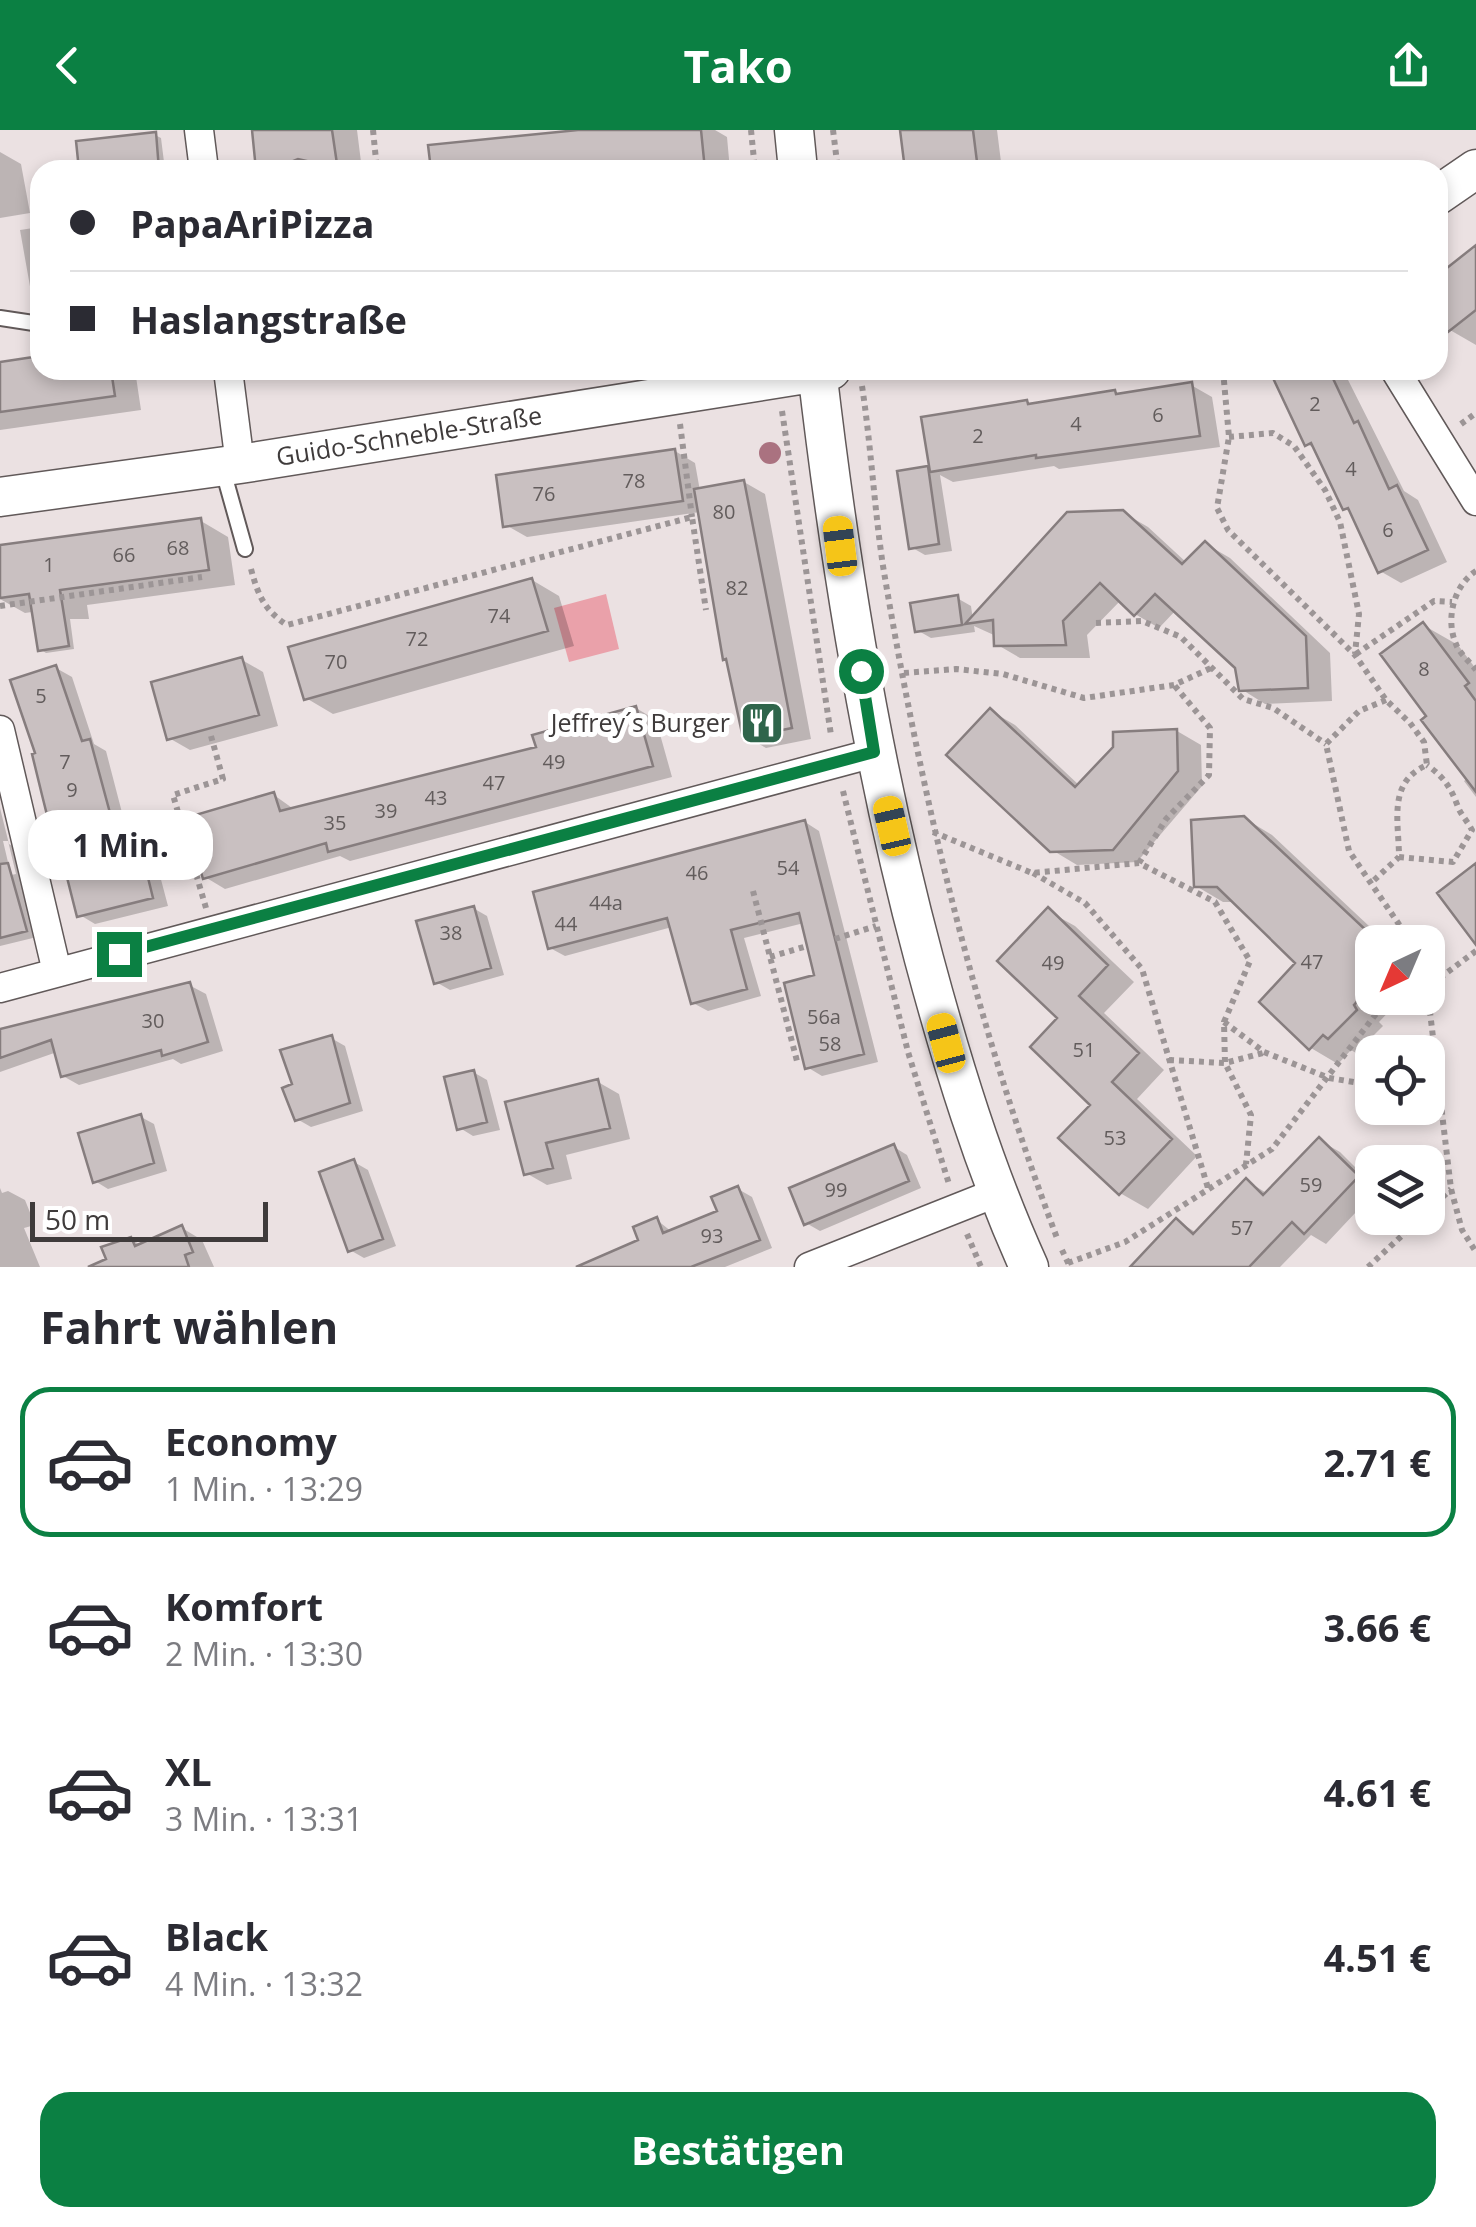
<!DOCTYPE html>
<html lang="de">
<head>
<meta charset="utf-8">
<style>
  body { margin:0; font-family:"Open Sans",sans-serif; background:#f7f7f7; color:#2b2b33; height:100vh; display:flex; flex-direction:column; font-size:38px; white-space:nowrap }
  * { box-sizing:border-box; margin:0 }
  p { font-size:32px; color:#7c7c81 }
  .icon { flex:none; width:55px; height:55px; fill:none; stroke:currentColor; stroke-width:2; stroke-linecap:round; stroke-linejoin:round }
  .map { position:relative; height:1137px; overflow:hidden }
  .sheet { display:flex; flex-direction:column; background:#fff; flex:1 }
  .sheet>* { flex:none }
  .guide { position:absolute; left:30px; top:30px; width:1418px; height:220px; border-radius:30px; box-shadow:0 5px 15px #0003; display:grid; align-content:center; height:220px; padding:0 40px; background:#fff }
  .needle { width:65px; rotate:224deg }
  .controls { position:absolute; left:1355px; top:795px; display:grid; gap:20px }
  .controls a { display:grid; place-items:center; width:90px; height:90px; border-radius:20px; background:#fff; box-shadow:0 5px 15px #0003; font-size:50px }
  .scale { position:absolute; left:30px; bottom:25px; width:238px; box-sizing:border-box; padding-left:10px; border:5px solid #3f3b3b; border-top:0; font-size:28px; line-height:35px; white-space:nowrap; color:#3f3b3b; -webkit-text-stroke:8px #fff; paint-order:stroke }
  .end { position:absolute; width:45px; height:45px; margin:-22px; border:12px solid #0b8043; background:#fff; box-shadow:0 0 0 5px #fff }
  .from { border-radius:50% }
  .bubble { position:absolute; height:70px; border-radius:30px; background:#fff; box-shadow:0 5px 15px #0003; font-size:32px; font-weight:700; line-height:70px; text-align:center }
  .car { position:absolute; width:30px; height:60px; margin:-30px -15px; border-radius:12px; box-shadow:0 0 8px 2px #0007; background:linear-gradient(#f5c518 24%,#345 0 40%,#f5c518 0 76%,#345 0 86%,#f5c518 0) }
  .guide b { display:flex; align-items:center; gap:35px; height:95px; font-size:38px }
  .guide b+b { border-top:2px solid #e1e1e2 }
  .guide i { width:25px; height:25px; background:#2b2b33 }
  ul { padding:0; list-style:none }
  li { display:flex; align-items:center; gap:30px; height:150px; margin:0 20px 15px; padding:0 20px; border:5px solid transparent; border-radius:30px }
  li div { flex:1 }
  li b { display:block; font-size:38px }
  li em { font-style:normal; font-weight:700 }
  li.on { border-color:#0b8043 }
  li>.icon { width:90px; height:90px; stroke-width:1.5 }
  h2 { padding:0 40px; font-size:45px; line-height:120px }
  .cta { display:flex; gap:20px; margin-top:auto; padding:20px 40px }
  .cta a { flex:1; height:115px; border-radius:30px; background:#0b8043; color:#fff; font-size:40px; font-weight:700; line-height:115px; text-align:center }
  header { display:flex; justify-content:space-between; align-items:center; height:130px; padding:0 40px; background:#0b8043; color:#fff; font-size:45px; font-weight:700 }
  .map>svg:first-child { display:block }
</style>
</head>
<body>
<header><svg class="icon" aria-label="back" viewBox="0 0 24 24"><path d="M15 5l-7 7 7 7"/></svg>Tako<svg class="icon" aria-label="share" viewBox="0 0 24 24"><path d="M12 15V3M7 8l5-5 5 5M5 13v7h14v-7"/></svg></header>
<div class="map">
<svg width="1476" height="1137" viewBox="0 0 1476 1137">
  <rect width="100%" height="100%" fill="#ebe1e2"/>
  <!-- green -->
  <path fill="#eaa1aa" d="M606,464L619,519L569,532L554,478Z"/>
  <!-- shadow -->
  <path fill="#0003" fill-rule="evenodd" d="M254,0H357L362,40H259Z
    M605,0H715L727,7L730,40H433Z
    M902,0H997L1002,40H907Z
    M155,5L161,8L165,40H81Z
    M0,22L21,34L30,83L0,88Z
    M40,97V165L37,166L31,162L20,100Z
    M1476,118V215L1450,200L1438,184V148Z
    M40,229V240H135L141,280L0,300V234Z
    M1292,240H1343L1404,361L1418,370L1447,432L1401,453L1380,441L1354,384L1345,379L1317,320L1307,314Z
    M1191,255L1212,267L1220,317L1059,339L1054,336L953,352L940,345L952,421L925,425L911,417L927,339L933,342L924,289L1027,272L1033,276Z
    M675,321L695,333L700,361L744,352L765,364L811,609L766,618L745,606L728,531L725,529L700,382L527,407L506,395Z
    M1122,382L1148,397L1187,433L1206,414L1230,428L1330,523L1332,571L1265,574L1241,559L1237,537L1176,480L1159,498L1135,484L1121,470L1087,505L1090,528H1020L996,514V506L974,496L975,502L931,508L917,500L957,468L971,476L973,490Z
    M201,391L228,407L235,455L87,475L89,489H70L74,519L46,523L40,519L45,480L25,483L0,469V418Z
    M532,450L559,466L574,516L333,584L306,568Z
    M1423,495L1458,515L1476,539V667L1464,651L1468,648L1429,586Z
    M242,530L263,542L278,596L190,620L169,608Z
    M56,538L72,547L94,614L106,621L126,698L137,704L139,714L154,723L168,776L95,794L80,785L54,686L49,683Z
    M636,578L656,590L672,647L350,731L340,726L225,759L205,747L274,665L295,680L539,618Z
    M991,581L1015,595L1080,656L1177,601L1201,615L1202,656L1137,732L1077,735L1052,720Z
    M0,678L9,714L16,718L20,738L18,739L37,807L0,816ZM3,711H8L16,744L11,745Z
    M1244,688L1272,705L1386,812H1372V868H1397V873L1379,892L1383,896L1356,923L1351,920L1338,934L1311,918L1298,833L1235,772H1223L1196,756Z
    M805,692L819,701L878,932L822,946L807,937L818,847L804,793L744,808L761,866L708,881L693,873L672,797L565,826L550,818Z
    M473,778L487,786L504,845L450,860L436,852Z
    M1048,781L1075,796L1134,852L1104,883L1164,940L1137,969L1197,1026L1148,1079L1120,1063L1093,975Z
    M189,855L206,864L223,921L181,934L173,929L79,955L63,946L57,922L0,942V900Z
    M331,908L345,916L363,981L311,997L297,989L295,956Z
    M473,942L487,950L500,1000L473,1006L460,998Z
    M598,952L619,964L630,1009L566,1025L572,1049L547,1055L526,1043L508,974Z
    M141,987L154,994L167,1041L108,1059L95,1051Z
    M1319,1010L1340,1022L1372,1054V1065L1326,1114L1311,1105L1280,1137H1133L1177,1091L1197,1103L1247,1051L1268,1064Z
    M894,1017L907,1025L921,1058L820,1101L806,1093Z
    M354,1032L368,1040L396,1116L364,1128L350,1120Z
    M0,1058L2,1063L8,1061L25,1070L35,1095L24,1098L40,1137H0Z
    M738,1059L752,1067L772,1118L725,1137H580L641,1112L657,1090L672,1102L720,1083Z
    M182,1098L202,1110L214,1137H113L131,1109L142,1116Z"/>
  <!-- building -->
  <path fill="#c9c0c1" stroke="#867d7e" stroke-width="2.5" d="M252,0H332L337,34L310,38L307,31L298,29L291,32L289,40H256Z
    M578,0H701L705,40H431L428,15Z
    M900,0H973L978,40H905Z
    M156,2L159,40H79L76,11Z
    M1476,115V180L1448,202L1438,188V145Z
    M40,226V240H111L115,266L0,282V232Z
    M1286,240H1329L1354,293L1358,291L1389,359L1397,355L1428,420L1378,443L1348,378L1343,380L1311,313L1305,316L1272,246Z
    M1192,252L1200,306L1036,328V325L930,342L921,287L1027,270L1028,274L1115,260L1116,264Z
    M675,319L683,371L503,397L496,345Z
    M928,336L939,414L909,419L897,341Z
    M744,350L792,598L743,608L726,529L723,530L694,359Z
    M1123,380L1182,434L1205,411L1306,506L1308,558L1239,561L1235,538L1155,464L1134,486L1100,453L1063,491L1066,515L994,516L993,490L965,494L1067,382Z
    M201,388L209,440L60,460L69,516L38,521L29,464L0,468V415Z
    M532,448L548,501L304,570L288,517Z
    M958,465L962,495L915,502L910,473Z
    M1423,492L1469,553L1465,556L1476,571V662L1421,590L1426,586L1380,524Z
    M242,527L259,585L167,610L151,552Z
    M56,535L82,611L90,609L113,694L121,692L127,714L139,711L153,768L77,787L51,684L47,685L42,665L32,624L35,623L10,550Z
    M636,576L653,636L328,722L326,713L203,749L185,688L274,662L280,681L536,617L532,605Z
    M990,578L1075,657L1113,617V602L1177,599L1178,641L1113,720L1050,722L946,625Z
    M1244,686L1369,803L1370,857L1354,875L1357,880L1328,909L1323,905L1309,920L1259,872L1295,833L1217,757H1194L1191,690Z
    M805,690L864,924L805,939L784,853L814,845L799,783L731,800L747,859L691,874L667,788L548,819L533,762Z
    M8,733L27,801L0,808V734Z
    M1476,733V815L1437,763Z
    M474,776L491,838L434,854L416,791Z
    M1048,777L1108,835L1079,866L1139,923L1112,952L1172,1009L1119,1065L1058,1008L1090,975L1030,917L1057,888L997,831Z
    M190,852L208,912L162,926L161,920L61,947L51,910L0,928V899Z
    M332,905L350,973L295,991L282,958L292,954L280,920Z
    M474,940L487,992L457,1000L444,947Z
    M598,949L610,998L546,1013L553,1038L524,1045L505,972Z
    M141,984L154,1033L93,1053L78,1003Z
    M1319,1007L1359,1046L1304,1104L1292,1092L1249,1137H1130L1176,1088L1193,1104L1246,1048L1263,1065Z
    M894,1014L909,1051L804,1095L789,1058Z
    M354,1029L383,1109L348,1122L319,1042Z
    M738,1056L760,1110L691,1137H576L638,1110L633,1097L657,1087L663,1103L717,1081L711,1067Z
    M182,1095L193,1122L185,1125L189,1137H88L106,1129L101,1117L131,1107L135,1116Z"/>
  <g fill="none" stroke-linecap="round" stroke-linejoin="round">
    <!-- lane casing -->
    <g stroke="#615959" stroke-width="18">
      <path id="lane" d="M299,40L300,39
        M0,188L40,194
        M222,337L245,419"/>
    </g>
    <!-- street casing -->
    <g stroke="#615959" stroke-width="31">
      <path id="street" d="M199,0L204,40
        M228,240L240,334
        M1395,240L1476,371
        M0,600L57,842
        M0,858L874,623
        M809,1137L998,1062"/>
    </g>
    <!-- secondary casing -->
    <g stroke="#615959" stroke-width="41">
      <path id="secondary" d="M794,0L798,40
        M1438,65L1476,39
        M817,240C840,438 872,636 924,829C952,933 984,1038 1029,1137
        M0,367L240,334L831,240"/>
    </g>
    <!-- path -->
    <path stroke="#9c9596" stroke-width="6" stroke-dasharray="5 5" stroke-linecap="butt" d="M373,0L377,40
      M751,0L755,40
      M833,0L838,40
      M1223,240L1229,307L1217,378L1228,400L1355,525L1386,570L1410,593L1424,612L1427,635C1387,652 1399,692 1399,727L1371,753
      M862,256C871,315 874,376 883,436C921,665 975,891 1057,1108
      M782,281L831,605
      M680,294L692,387
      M1461,294L1476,283
      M1229,307L1273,303L1294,316L1325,360L1340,392L1359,484L1355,524
      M251,439C258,465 264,480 287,495L692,387L706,480
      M1476,441C1454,455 1445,489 1456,514C1459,523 1470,532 1476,540
      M0,476L202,447
      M1096,493L1142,491L1181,507L1243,569L1273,578L1326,614
      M1356,524L1434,471L1452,472
      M904,543L956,539L1003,544L1084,568L1174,555L1211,538
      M1386,570L1359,581L1326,614L1349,721L1411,812
      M843,661L908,922L949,1054
      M933,702L1032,743L1139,733L1215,772L1250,831L1224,892L1225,933L1251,985L1246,1034
      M1399,727L1453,732L1472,700C1468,692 1461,685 1458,677C1451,658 1445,648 1427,635
      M1139,733L1166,689L1209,645L1210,598L1174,555
      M1033,743L1085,773L1142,839L1208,1058
      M753,761L798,935
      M206,778L173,665L223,649L211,606
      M835,809L876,796
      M1476,821L1437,850L1430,882L1451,1059L1462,1100L1476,1122
      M770,827L807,816
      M1428,837L1437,850
      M1224,892L1264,922L1329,948L1372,955
      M1169,930L1225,933L1263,923
      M1428,970L1441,973
      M1428,1081L1451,1059
      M967,1104L981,1137
      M1062,1120L1070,1137
      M1068,1133L1125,1112L1272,1019L1386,871L1430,882
      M1368,1137L1421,1088"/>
    <!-- lane -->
    <use href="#lane" stroke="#fff" stroke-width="14"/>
    <!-- street -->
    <use href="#street" stroke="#fff" stroke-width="28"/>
    <!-- secondary -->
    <use href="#secondary" stroke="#fff" stroke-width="38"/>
  </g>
  <!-- trees -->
  <circle fill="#aa7280" cx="770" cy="323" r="11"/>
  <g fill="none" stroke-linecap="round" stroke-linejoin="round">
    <!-- route -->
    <path stroke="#0b8043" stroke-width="12" d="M119,824L874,622L861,541"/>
  </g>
  <!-- icons -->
  <defs>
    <g id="restaurant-square" transform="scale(2.25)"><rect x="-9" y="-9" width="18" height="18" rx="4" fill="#2f654b" stroke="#fff"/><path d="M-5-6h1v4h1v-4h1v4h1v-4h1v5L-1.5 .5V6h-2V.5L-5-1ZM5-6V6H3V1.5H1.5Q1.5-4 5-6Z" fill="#fff"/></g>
  </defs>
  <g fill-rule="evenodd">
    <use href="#restaurant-square" x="762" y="593"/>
  </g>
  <g text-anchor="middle" stroke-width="10" stroke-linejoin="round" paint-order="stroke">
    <!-- number labels -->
    <g font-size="20" fill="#625c5c">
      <text x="1315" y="281">2</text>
      <text x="1158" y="292">6</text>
      <text x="1076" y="301">4</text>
      <text x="978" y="313">2</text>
      <text x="1351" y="346">4</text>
      <text x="634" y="358">78</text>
      <text x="544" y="371">76</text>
      <text x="724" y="389">80</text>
      <text x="1388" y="407">6</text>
      <text x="178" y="425">68</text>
      <text x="124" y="432">66</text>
      <text x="49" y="442">1</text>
      <text x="737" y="465">82</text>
      <text x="499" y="493">74</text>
      <text x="417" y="516">72</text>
      <text x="336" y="539">70</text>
      <text x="1424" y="546">8</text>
      <text x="41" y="573">5</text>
      <text x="65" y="639">7</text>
      <text x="554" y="639">49</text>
      <text x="494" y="660">47</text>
      <text x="72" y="667">9</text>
      <text x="436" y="675">43</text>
      <text x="386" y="688">39</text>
      <text x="335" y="700">35</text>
      <text x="788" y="745">54</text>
      <text x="697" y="750">46</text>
      <text x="606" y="780">44a</text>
      <text x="566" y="801">44</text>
      <text x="451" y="810">38</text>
      <text x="1312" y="839">47</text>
      <text x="1053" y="840">49</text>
      <text x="824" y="894">56a</text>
      <text x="153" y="898">30</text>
      <text x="830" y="921">58</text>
      <text x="1084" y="927">51</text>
      <text x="1115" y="1015">53</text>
      <text x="1311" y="1062">59</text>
      <text x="836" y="1067">99</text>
      <text x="1242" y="1105">57</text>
      <text x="712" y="1113">93</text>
    </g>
    <!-- street labels -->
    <g font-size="25" fill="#3f3b3b" stroke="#fff">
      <text transform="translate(409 306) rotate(-9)" y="9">Guido-Schneble-Straße</text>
    </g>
    <!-- poi labels -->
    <g font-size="25" fill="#3f3b3b" stroke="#fff" text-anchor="end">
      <text x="730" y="602">Jeffrey´s Burger</text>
    </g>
  </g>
</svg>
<div class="controls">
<a><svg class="needle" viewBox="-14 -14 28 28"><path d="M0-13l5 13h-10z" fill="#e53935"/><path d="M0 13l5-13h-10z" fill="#7c7c81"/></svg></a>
<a><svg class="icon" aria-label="locate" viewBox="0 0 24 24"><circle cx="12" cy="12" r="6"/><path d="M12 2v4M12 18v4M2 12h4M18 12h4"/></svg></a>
<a><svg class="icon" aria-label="layers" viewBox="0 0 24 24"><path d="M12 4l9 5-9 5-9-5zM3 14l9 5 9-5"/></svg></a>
</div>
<div class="scale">50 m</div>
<i class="end from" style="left:861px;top:541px"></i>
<i class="end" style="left:119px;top:824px"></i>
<div class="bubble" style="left:28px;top:680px;width:185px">1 Min.</div>
<i class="car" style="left:840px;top:416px;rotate:353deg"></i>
<i class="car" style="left:892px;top:696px;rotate:347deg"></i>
<i class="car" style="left:946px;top:913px;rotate:345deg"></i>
<div class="guide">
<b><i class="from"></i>PapaAriPizza</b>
<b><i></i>Haslangstraße</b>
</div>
</div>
<section class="sheet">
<h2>Fahrt wählen</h2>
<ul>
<li class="on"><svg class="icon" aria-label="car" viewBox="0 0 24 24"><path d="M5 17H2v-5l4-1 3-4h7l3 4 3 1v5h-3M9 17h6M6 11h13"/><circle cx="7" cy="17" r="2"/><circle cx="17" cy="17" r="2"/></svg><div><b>Economy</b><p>1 Min. · 13:29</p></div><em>2.71 €</em></li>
<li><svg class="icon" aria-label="car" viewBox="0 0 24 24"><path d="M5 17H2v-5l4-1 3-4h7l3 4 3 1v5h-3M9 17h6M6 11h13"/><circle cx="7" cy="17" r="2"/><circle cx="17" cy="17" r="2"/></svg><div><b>Komfort</b><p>2 Min. · 13:30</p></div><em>3.66 €</em></li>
<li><svg class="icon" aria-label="car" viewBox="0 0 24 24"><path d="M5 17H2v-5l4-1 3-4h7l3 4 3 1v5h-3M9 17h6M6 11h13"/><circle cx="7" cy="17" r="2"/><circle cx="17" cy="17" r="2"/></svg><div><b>XL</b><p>3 Min. · 13:31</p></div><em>4.61 €</em></li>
<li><svg class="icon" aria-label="car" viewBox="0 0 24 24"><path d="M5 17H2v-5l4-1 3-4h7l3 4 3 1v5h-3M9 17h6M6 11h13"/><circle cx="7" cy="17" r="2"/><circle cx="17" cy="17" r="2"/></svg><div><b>Black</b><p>4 Min. · 13:32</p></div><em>4.51 €</em></li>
</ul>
<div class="cta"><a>Bestätigen</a></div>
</section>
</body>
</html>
